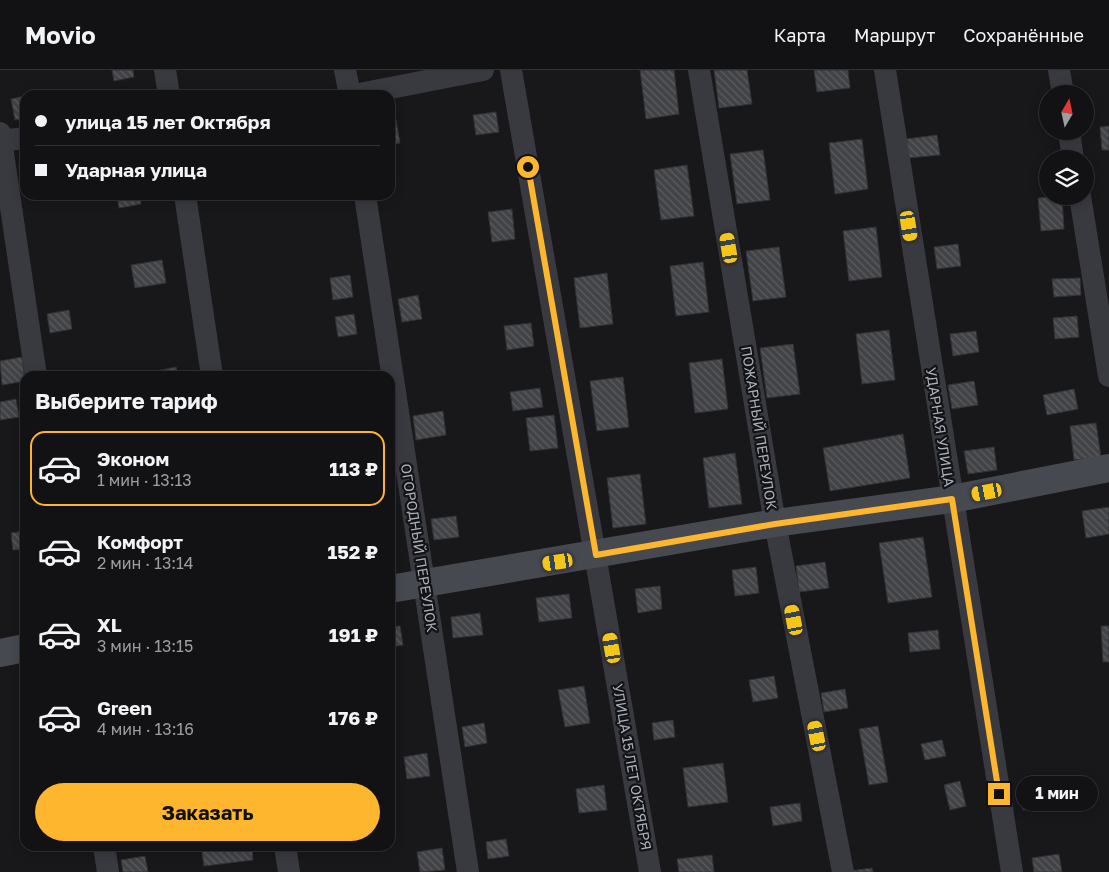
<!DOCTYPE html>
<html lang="ru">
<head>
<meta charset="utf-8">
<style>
  body { margin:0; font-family:"Golos Text",sans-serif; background:#1b1b1d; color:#f1f3f6; height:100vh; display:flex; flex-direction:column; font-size:19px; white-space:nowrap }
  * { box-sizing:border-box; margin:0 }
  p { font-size:16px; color:#9c9ea0 }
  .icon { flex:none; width:28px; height:28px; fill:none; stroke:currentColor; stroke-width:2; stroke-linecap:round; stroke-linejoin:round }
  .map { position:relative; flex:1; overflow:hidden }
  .panel { position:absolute; left:20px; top:301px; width:375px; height:480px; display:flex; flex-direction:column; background:#121214; border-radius:15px; box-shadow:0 2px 12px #0003,0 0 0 1px #313234 }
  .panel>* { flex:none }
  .top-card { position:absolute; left:20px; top:20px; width:375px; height:110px; border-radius:15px; box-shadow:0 2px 12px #0003,0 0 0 1px #313234; display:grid; align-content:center; height:110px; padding:0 15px; background:#121214 }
  .needle { width:32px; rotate:9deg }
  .controls { position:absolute; left:1039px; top:15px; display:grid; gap:10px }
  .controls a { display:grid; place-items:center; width:55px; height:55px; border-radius:50%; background:#121214; box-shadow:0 2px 12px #0003,0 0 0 1px #313234; font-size:25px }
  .end { position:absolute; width:22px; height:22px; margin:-11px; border:6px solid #fdb62d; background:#111; box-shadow:0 0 0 2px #111 }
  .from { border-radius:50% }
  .bubble { position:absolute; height:35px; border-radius:18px; background:#121214; box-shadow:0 2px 12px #0003,0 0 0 1px #313234; font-size:16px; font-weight:700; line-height:35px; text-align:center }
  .car { position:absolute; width:15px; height:30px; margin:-15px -8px; border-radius:6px; box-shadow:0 0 4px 1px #0007; background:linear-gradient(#f5c518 24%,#345 0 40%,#f5c518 0 76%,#345 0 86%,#f5c518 0) }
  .top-card b { display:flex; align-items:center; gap:18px; height:48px; font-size:19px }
  .top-card b+b { border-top:1px solid #313234 }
  .top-card i { width:12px; height:12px; background:#f1f3f6 }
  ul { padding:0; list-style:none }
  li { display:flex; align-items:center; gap:15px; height:75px; margin:0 10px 8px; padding:0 5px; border:2px solid transparent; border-radius:15px }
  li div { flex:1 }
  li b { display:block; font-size:19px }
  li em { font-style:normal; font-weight:700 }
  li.on { border-color:#fdb62d }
  li>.icon { width:45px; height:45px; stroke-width:1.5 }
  h2 { padding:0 15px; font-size:22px; line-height:60px }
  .primary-button { display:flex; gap:10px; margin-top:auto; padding:10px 15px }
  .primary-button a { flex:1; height:58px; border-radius:30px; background:#fdb62d; color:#111; font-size:20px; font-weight:700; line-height:58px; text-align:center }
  header { display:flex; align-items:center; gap:30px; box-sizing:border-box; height:70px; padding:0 25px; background:#121214; border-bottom:1px solid #313234 }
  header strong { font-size:24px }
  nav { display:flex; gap:28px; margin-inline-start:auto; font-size:18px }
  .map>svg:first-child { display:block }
</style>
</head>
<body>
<header>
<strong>Movio</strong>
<nav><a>Карта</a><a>Маршрут</a><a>Сохранённые</a></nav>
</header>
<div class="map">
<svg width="1109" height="802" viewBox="0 0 1109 802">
  <defs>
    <pattern id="building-back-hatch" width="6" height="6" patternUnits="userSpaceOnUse" patternTransform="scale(1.25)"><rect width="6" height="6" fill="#424347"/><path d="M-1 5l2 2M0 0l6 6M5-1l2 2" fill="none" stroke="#5a5c60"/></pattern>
  </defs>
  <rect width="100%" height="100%" fill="#18181a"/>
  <!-- building -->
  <path fill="url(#building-back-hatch)" stroke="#323236" d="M112,0H133L134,7L114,11Z
    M640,0H674L679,44L646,49Z
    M714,0H747L752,34L719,38Z
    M814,0H848L850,18L817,22Z
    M25,26V48L15,50L11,29Z
    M496,42L499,62L476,65L473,45Z
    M396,50L400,73L390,74V51Z
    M1109,56V80H1102L1100,57Z
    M937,65L940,85L908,88L906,69Z
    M862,69L868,119L835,124L829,73Z
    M763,80L770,130L737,134L730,84Z
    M25,95V117L23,118L19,96Z
    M687,95L694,146L661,150L654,100Z
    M117,125H140L141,134L119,138Z
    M1062,126L1064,159L1041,161L1038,128Z
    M512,139L515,169L492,172L488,142Z
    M876,157L882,207L849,211L843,161Z
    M958,174L961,196L937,199L934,177Z
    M779,177L786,227L753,231L746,181Z
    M162,190L166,213L135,218L131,195Z
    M703,192L709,242L676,246L670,196Z
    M607,203L613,254L580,258L574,208Z
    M350,205L353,227L333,230L330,208Z
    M1080,208L1081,225L1054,227L1052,209Z
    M418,225L422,249L402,252L398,229Z
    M69,240L72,259L50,263L47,244Z
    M354,244L357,264L338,267L335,247Z
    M1077,246L1079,267L1055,269L1053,248Z
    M531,253L534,276L507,280L504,256Z
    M889,260L895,310L862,314L856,264Z
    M976,261L979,282L953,286L950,264Z
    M793,274L800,324L767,328L760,278Z
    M22,287L25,311L2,315L0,291Z
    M722,289L728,339L695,343L689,293Z
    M176,297L178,306H153L152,302Z
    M623,307L629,357L597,361L590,311Z
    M974,311L978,335L952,339L948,315Z
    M540,318L543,337L513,341L510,322Z
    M1074,319L1078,339L1047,345L1043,325Z
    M16,329L19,347L0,350V332Z
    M443,341L446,365L416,370L413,346Z
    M554,345L558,378L530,381L526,348Z
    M1096,353L1101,387L1074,390L1070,356Z
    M903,364L910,408L830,421L823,378Z
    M994,377L997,400L968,404L964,381Z
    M735,383L742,434L709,438L703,388Z
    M640,404L646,454L613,458L607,408Z
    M1109,437V464L1086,468L1082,441Z
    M456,446L459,467L434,470L431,449Z
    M25,461V479L13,480L11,463Z
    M923,467L932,527L888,533L879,473Z
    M825,492L829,518L799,522L796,496Z
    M756,497L759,523L735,526L732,500Z
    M660,516L662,539L638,543L635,519Z
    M569,524L572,548L539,552L536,528Z
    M480,543L483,565L453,568L451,547Z
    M400,556L403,575L390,577V557Z
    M1101,556H1109V592H1103Z
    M938,560L940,579L910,582L908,563Z
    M774,606L778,628L753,632L749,610Z
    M584,616L590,653L565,657L558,620Z
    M845,619L848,638L824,642L821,623Z
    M673,650L675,667L654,670L652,653Z
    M484,653L487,673L465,677L462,657Z
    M878,656L888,712L869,715L859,659Z
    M942,670L946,686L925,690L921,674Z
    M427,683L430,706L407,709L404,687Z
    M723,693L728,732L688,737L683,698Z
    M960,711L966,736L950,740L944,715Z
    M604,715L607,740L579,743L576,719Z
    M1046,717L1049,737L1023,740L1020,720Z
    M800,733L802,751L773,756L770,737Z
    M506,769L509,786L488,789L486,772Z
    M66,776H84L66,779Z
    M201,776H252L253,790L204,796Z
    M442,778L445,800L420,802L417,782Z
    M1059,784L1062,802H1034L1032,788Z
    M712,785L714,802H679L677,789Z
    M145,786L148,802H123L121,790Z
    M872,798L873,802H850V801Z"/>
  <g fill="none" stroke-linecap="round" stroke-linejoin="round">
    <!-- street -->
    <path stroke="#393a40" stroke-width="22" d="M165,0L169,25
      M345,0L350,25
      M511,0L650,802
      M699,0L775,453L843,802
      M885,0L1012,802
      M1059,0L1063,24
      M354,25L483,0
      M1069,61L1073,89
      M0,63L36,306
      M0,71L25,68
      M185,125L212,306
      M365,125L468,802
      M1080,126L1109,306
      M104,776L108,802
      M285,776L289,802"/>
    <!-- secondary -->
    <path stroke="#464950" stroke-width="28" d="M390,519L775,453L952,429L1109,398
      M0,583L25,578"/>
  </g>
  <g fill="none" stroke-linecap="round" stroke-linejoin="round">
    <!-- route -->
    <path stroke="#fdb62d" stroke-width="6" d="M528,97L596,485L775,454L952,429L999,724"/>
  </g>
  <g text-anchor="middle" stroke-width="4.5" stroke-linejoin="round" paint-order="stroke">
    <!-- street labels -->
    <g font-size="14" fill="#a9afbb" stroke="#131315">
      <text transform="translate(940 357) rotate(81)" y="5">УДАРНАЯ УЛИЦА</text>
      <text transform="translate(759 358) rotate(81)" y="5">ПОЖАРНЫЙ ПЕРЕУЛОК</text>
      <text transform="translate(419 478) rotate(81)" y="5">ОГОРОДНЫЙ ПЕРЕУЛОК</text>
      <text transform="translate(632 697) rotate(80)" y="5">УЛИЦА 15 ЛЕТ ОКТЯБРЯ</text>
    </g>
  </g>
</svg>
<div class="controls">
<a><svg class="needle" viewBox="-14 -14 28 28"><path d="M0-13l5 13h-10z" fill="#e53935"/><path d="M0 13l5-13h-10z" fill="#9c9ea0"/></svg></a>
<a><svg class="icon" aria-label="layers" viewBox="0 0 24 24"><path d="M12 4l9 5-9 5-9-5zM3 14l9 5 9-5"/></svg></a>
</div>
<i class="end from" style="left:528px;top:97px"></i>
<i class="end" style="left:999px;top:724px"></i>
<div class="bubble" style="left:1016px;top:706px;width:82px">1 мин</div>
<i class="car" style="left:909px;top:156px;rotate:171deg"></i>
<i class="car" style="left:729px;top:178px;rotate:351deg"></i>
<i class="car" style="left:987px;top:422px;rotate:259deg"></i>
<i class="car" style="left:558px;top:492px;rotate:261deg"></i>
<i class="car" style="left:794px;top:550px;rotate:349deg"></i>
<i class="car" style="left:612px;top:578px;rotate:350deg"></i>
<i class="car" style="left:817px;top:666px;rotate:349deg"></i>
<div class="top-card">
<b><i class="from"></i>улица 15 лет Октября</b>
<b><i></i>Ударная улица</b>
</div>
<section class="panel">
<h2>Выберите тариф</h2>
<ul>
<li class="on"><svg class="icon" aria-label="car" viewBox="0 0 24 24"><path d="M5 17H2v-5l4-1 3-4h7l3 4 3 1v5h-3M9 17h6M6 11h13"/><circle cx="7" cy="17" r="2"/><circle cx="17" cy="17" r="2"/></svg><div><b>Эконом</b><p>1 мин · 13:13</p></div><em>113 ₽</em></li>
<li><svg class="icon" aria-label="car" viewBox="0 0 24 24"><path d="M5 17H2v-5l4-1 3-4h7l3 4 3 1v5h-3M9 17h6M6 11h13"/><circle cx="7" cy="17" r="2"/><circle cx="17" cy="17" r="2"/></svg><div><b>Комфорт</b><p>2 мин · 13:14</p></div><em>152 ₽</em></li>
<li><svg class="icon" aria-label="car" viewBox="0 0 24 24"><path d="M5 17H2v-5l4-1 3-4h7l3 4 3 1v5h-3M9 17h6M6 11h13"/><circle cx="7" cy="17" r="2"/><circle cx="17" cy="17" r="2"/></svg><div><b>XL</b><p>3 мин · 13:15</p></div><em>191 ₽</em></li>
<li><svg class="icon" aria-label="car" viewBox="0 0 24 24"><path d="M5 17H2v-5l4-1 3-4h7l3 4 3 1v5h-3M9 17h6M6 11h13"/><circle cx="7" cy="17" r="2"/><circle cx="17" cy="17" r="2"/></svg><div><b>Green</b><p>4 мин · 13:16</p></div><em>176 ₽</em></li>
</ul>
<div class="primary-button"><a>Заказать</a></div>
</section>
</div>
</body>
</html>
